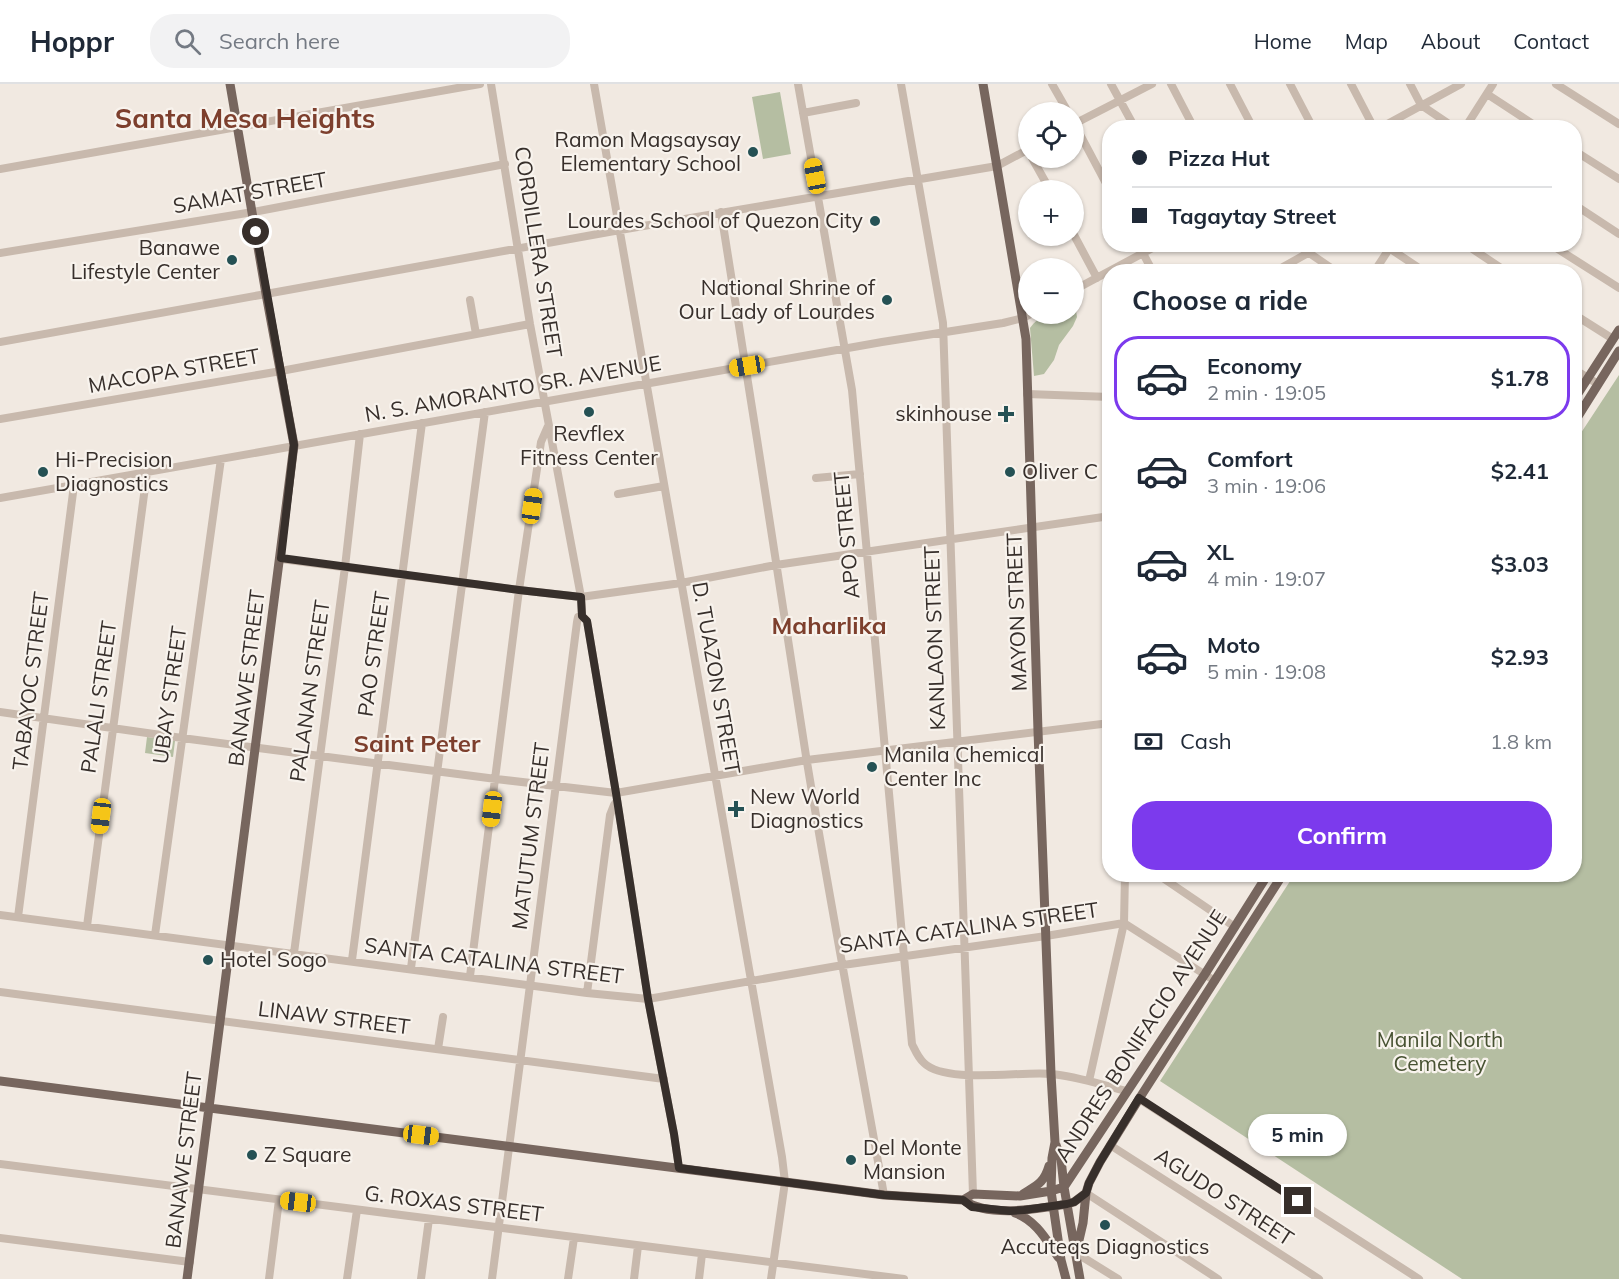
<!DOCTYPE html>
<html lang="en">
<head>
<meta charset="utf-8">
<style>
  body { margin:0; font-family:Mulish,sans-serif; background:#f2f2f3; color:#1f2937; height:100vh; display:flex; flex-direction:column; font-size:22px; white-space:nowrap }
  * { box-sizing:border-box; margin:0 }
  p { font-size:20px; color:#747a83 }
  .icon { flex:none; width:33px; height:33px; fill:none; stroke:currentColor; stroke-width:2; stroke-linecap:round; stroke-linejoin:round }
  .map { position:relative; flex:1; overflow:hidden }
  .panel { position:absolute; left:1102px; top:180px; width:480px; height:618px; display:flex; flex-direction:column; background:#fff; border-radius:24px; box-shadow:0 2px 4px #0004 }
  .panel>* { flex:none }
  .hud { position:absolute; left:1102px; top:36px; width:480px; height:132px; border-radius:24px; box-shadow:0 2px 4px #0004; display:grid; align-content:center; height:132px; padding:0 30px; background:#fff }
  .buttons { position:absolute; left:1018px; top:18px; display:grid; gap:12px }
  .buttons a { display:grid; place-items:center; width:66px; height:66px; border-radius:50%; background:#fff; box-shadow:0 2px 4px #0004; font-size:30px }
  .end { position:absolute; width:27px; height:27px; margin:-14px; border:8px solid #372f2b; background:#fff; box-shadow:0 0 0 3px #fff }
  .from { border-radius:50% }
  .bubble { position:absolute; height:42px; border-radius:21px; background:#fff; box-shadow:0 2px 4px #0004; font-size:20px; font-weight:700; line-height:42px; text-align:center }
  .car { position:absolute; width:18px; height:36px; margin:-18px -9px; border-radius:8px; box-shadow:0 0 4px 2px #0007; background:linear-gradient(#f5c518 24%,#345 0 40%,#f5c518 0 76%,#345 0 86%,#f5c518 0) }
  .hud b { display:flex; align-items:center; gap:21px; height:57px; font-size:22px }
  .hud b+b { border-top:2px solid #e0e1e3 }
  .hud i { width:15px; height:15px; background:#1f2937 }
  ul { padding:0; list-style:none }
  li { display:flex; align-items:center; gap:18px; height:84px; margin:0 12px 9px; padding:0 18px; border:3px solid transparent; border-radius:24px }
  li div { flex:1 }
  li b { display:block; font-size:22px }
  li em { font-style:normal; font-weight:700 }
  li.active { border-color:#7c3aed }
  li>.icon { width:54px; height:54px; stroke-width:1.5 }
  h2 { padding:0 30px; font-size:27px; line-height:72px }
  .pay { display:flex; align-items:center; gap:15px; height:66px; padding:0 30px; font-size:22px }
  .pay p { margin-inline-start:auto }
  .button { display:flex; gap:12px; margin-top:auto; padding:12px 30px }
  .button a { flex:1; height:69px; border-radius:24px; background:#7c3aed; color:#fff; font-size:24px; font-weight:700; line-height:69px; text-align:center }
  header { display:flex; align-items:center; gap:36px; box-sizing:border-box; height:84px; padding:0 30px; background:#fff; border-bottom:2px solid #e0e1e3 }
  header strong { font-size:28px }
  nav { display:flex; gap:33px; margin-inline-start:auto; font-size:21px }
  .search { width:420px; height:54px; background:#f2f2f3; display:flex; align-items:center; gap:15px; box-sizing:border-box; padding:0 21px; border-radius:24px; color:#747a83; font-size:22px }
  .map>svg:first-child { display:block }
</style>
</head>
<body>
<header>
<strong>Hoppr</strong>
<div class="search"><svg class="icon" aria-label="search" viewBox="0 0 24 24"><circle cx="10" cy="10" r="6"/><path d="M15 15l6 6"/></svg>Search here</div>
<nav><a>Home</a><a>Map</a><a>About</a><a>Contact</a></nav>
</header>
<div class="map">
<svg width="1619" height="1195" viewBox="0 0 1619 1195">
  <rect width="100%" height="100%" fill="#f1e9e1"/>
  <!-- green -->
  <path fill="#b5bea2" d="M780,8L791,70L763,75L752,13Z
    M1074,214L1077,233L1073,242L1059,261L1054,276L1044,290L1034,292L1030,244C1042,227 1055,230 1074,230Z
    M1619,291V1195H1462L1160,997L1294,791L1575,790V358Z
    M147,653L175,657L173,673L145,669Z"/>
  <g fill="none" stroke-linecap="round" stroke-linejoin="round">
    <!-- minor -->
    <path stroke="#c8b9ad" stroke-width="8" d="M491,0L530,240L581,513L582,532L587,537L616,709L648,915L674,1050L679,1084
      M594,0L782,1073L785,1098L771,1195
      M798,0L852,306L912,960C915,966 918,974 924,979C945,1000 1021,987 1051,990C1076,992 1102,1001 1127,1007
      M901,0L943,239L973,1110
      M1052,0L1068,28
      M1111,0L1135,44
      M1171,0L1194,44
      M1230,0L1253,44
      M1290,0L1313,44
      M1351,0L1374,44
      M1410,0L1421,21L1455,44
      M1556,0L1619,40
      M1487,10L1539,44
      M803,29L856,19
      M1074,39L1110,107
      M1074,40L1152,0
      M1380,44L1461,0
      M1465,44L1493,0
      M1575,67L1619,95
      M1032,74L1050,106
      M0,85L480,0
      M1575,121L1619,150
      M721,128C751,309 777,491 806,672C830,819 858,965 884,1111
      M1074,151L1097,194
      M1138,160L1153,188
      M1296,160L1337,188
      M1383,160L1425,188
      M1465,160L1507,188
      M1550,160L1619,204
      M0,169L253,128L505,80
      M1274,188L1308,169
      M1374,188L1391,162
      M1074,206L1160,160
      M470,216L476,250
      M1575,231L1613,255
      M0,258L620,146L997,82L1029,65
      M1575,286L1598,300
      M1027,310L1110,313
      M0,335L281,287L530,240
      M816,394L860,390
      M618,410L664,402
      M0,414L882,258L1003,239L1023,234L1031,230
      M281,475L519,506L581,513L681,499L776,481L1110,432
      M0,628L182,654L496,695L616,709L807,676L1110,639
      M1157,790L1235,843
      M0,831L587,909L648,915L843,881L1046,852L1124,839L1215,897
      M18,833L74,401
      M87,842L147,388
      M155,851L221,375
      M294,869L345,483L360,350
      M352,876L422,339
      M411,884L485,328
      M470,892L519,506L541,358L548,342
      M0,908L664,995
      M587,909L610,731L614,721L617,717
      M438,965L443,933
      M1089,997L1124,839L1125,790
      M1139,1015L1419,1195
      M1110,1061L1319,1195
      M0,1080L904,1195
      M1086,1109L1218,1195
      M0,1154L190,1178
      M1076,1169L1118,1195
      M269,1195L279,1116
      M347,1195L357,1126
      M421,1195L429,1135
      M492,1195L577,538L578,533L582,532
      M568,1195L574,1154
      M634,1195L638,1162
      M699,1195L702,1170"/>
    <!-- major -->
    <path stroke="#77665e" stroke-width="9" d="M983,0L1026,255L1038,647L1051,990L1055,1058L1052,1074L1051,1107L1061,1176L1066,1195
      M1575,314L1619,246
      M1575,337L1619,267
      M0,997L785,1098L884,1111L963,1116C989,1134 1037,1125 1067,1120L1074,1118L1086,1109
      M1056,1061L1061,1075L1064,1103L1080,1195
      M1023,1110C1037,1101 1044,1099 1049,1082
      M963,1116L973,1110L1020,1112L1051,1107L1064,1103L1205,890L1268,790
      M1015,1129C1036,1136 1047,1157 1059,1174
      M1076,1169L1083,1139L1086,1109L1089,1099L1100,1078L1139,1015L1283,790
      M187,1195L294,361L266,210L230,0"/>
  </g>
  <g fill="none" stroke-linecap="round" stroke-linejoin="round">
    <!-- route -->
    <path stroke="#372f2b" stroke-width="8" d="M256,148L294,361L281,474L519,506L581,513L582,532L587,537L616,709L648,915L674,1050L679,1084L884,1111L963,1116L972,1123L1010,1127L1024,1126L1067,1120L1074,1118L1086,1109L1089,1099L1100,1078L1139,1014L1298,1117"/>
  </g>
  <!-- markers -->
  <g fill="#255154" stroke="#f8f3ed" stroke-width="2">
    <circle cx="753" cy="68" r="6"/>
    <circle cx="875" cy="137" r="6"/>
    <circle cx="232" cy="176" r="6"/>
    <circle cx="887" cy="216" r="6"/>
    <circle cx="589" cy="328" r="6"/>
    <path d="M1003 321h6v6h6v6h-6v6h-6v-6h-6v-6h6z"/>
    <circle cx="43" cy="388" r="6"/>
    <circle cx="1010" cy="388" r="6"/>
    <circle cx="872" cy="683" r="6"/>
    <path d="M733 716h6v6h6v6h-6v6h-6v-6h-6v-6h6z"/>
    <circle cx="208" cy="876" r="6"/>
    <circle cx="252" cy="1071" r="6"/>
    <circle cx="851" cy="1076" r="6"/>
    <circle cx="1105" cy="1141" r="6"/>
  </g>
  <g text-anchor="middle" stroke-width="4.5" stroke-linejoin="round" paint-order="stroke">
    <!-- poi labels -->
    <g font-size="21" fill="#372f2b" stroke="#f8f3ed" text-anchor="start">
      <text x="741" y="63" text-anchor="end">Ramon Magsaysay<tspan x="741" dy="24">Elementary School</tspan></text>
      <text x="863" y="144" text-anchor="end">Lourdes School of Quezon City</text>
      <text x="220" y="171" text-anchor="end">Banawe<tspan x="220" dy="24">Lifestyle Center</tspan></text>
      <text x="875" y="211" text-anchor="end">National Shrine of<tspan x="875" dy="24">Our Lady of Lourdes</tspan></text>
      <text x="992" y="337" text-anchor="end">skinhouse</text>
      <text x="589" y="357" text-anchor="middle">Revflex<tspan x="589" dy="24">Fitness Center</tspan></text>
      <text x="55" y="383">Hi-Precision<tspan x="55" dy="24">Diagnostics</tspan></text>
      <text x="1022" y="395">Oliver C</text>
      <text x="884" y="678">Manila Chemical<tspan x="884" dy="24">Center Inc</tspan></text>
      <text x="750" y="720">New World<tspan x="750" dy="24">Diagnostics</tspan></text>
      <text x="220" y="883">Hotel Sogo</text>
      <text x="863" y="1071">Del Monte<tspan x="863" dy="24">Mansion</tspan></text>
      <text x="264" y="1078">Z Square</text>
      <text x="1105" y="1170" text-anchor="middle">Accuteqs Diagnostics</text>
    </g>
    <!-- street labels -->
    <g font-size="21" fill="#372f2b" stroke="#f8f3ed">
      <text transform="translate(250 109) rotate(-10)" y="7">SAMAT STREET</text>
      <text transform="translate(538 168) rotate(81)" y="7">CORDILLERA STREET</text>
      <text transform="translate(174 287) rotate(-10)" y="7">MACOPA STREET</text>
      <text transform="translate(513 305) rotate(-10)" y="7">N. S. AMORANTO SR. AVENUE</text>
      <text transform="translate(847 451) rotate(-95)" y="7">APO STREET</text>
      <text transform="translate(1017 528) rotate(-92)" y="7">MAYON STREET</text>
      <text transform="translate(935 554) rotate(-92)" y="7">KANLAON STREET</text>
      <text transform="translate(374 570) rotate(-82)" y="7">PAO STREET</text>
      <text transform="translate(247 594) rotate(-83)" y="7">BANAWE STREET</text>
      <text transform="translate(716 594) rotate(80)" y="7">D. TUAZON STREET</text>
      <text transform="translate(31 597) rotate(-83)" y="7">TABAYOC STREET</text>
      <text transform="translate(310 607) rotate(-82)" y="7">PALANAN STREET</text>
      <text transform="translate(170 611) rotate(-82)" y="7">UBAY STREET</text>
      <text transform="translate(99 613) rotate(-82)" y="7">PALALI STREET</text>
      <text transform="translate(531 752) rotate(-83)" y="7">MATUTUM STREET</text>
      <text transform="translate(969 844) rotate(-8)" y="7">SANTA CATALINA STREET</text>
      <text transform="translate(494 877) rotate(7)" y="7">SANTA CATALINA STREET</text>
      <text transform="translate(334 934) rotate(7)" y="7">LINAW STREET</text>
      <text transform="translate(1141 952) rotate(-57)" y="7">ANDRES BONIFACIO AVENUE</text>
      <text transform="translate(184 1076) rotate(-83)" y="7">BANAWE STREET</text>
      <text transform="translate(1224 1113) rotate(33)" y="7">AGUDO STREET</text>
      <text transform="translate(454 1120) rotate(7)" y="7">G. ROXAS STREET</text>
    </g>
    <!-- park labels -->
    <g font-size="21" fill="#475232" stroke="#f8f3ed">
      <text x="1440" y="963">Manila North<tspan x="1440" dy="24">Cemetery</tspan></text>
    </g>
    <!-- quarter labels -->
    <g font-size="24" font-weight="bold" fill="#7d3f2d" stroke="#f8f3ed">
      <text x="829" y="550">Maharlika</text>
      <text x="417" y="668">Saint Peter</text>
    </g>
    <!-- district labels -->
    <g font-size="27" font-weight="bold" fill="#7d3f2d" stroke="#f8f3ed">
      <text x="245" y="44">Santa Mesa Heights</text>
    </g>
  </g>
</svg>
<div class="buttons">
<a><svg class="icon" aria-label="locate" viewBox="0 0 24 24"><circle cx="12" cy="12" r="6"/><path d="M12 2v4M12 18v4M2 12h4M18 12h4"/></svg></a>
<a>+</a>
<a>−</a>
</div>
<i class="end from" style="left:256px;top:148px"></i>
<i class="end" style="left:1298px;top:1117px"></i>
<div class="bubble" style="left:1248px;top:1030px;width:99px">5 min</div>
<i class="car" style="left:815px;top:92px;rotate:349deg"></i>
<i class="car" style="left:747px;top:282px;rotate:260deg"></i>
<i class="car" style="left:532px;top:422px;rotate:8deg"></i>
<i class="car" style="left:492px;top:725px;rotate:187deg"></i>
<i class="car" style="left:101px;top:732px;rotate:187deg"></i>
<i class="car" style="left:421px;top:1051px;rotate:97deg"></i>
<i class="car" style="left:298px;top:1118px;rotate:277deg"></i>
<div class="hud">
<b><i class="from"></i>Pizza Hut</b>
<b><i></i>Tagaytay Street</b>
</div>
<section class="panel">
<h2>Choose a ride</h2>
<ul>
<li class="active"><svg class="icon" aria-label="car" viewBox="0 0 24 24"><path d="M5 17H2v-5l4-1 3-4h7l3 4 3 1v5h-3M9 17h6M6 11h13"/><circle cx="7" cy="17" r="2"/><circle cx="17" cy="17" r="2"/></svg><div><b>Economy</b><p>2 min · 19:05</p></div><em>$1.78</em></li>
<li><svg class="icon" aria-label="car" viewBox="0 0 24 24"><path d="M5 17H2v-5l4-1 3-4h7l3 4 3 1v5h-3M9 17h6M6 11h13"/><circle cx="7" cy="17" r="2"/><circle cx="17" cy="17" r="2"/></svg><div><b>Comfort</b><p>3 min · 19:06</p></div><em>$2.41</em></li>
<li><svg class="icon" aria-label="car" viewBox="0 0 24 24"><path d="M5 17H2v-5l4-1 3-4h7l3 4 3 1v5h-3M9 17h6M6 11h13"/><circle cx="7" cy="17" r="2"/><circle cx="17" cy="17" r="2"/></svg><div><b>XL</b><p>4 min · 19:07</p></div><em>$3.03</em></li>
<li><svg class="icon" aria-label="car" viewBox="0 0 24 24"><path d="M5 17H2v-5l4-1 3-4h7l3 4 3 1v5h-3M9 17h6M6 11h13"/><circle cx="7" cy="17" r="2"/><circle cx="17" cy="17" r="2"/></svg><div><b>Moto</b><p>5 min · 19:08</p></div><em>$2.93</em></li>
</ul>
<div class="pay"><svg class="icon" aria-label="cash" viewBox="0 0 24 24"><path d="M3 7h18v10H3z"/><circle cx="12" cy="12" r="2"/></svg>Cash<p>1.8 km</p></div>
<div class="button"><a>Confirm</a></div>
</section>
</div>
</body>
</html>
